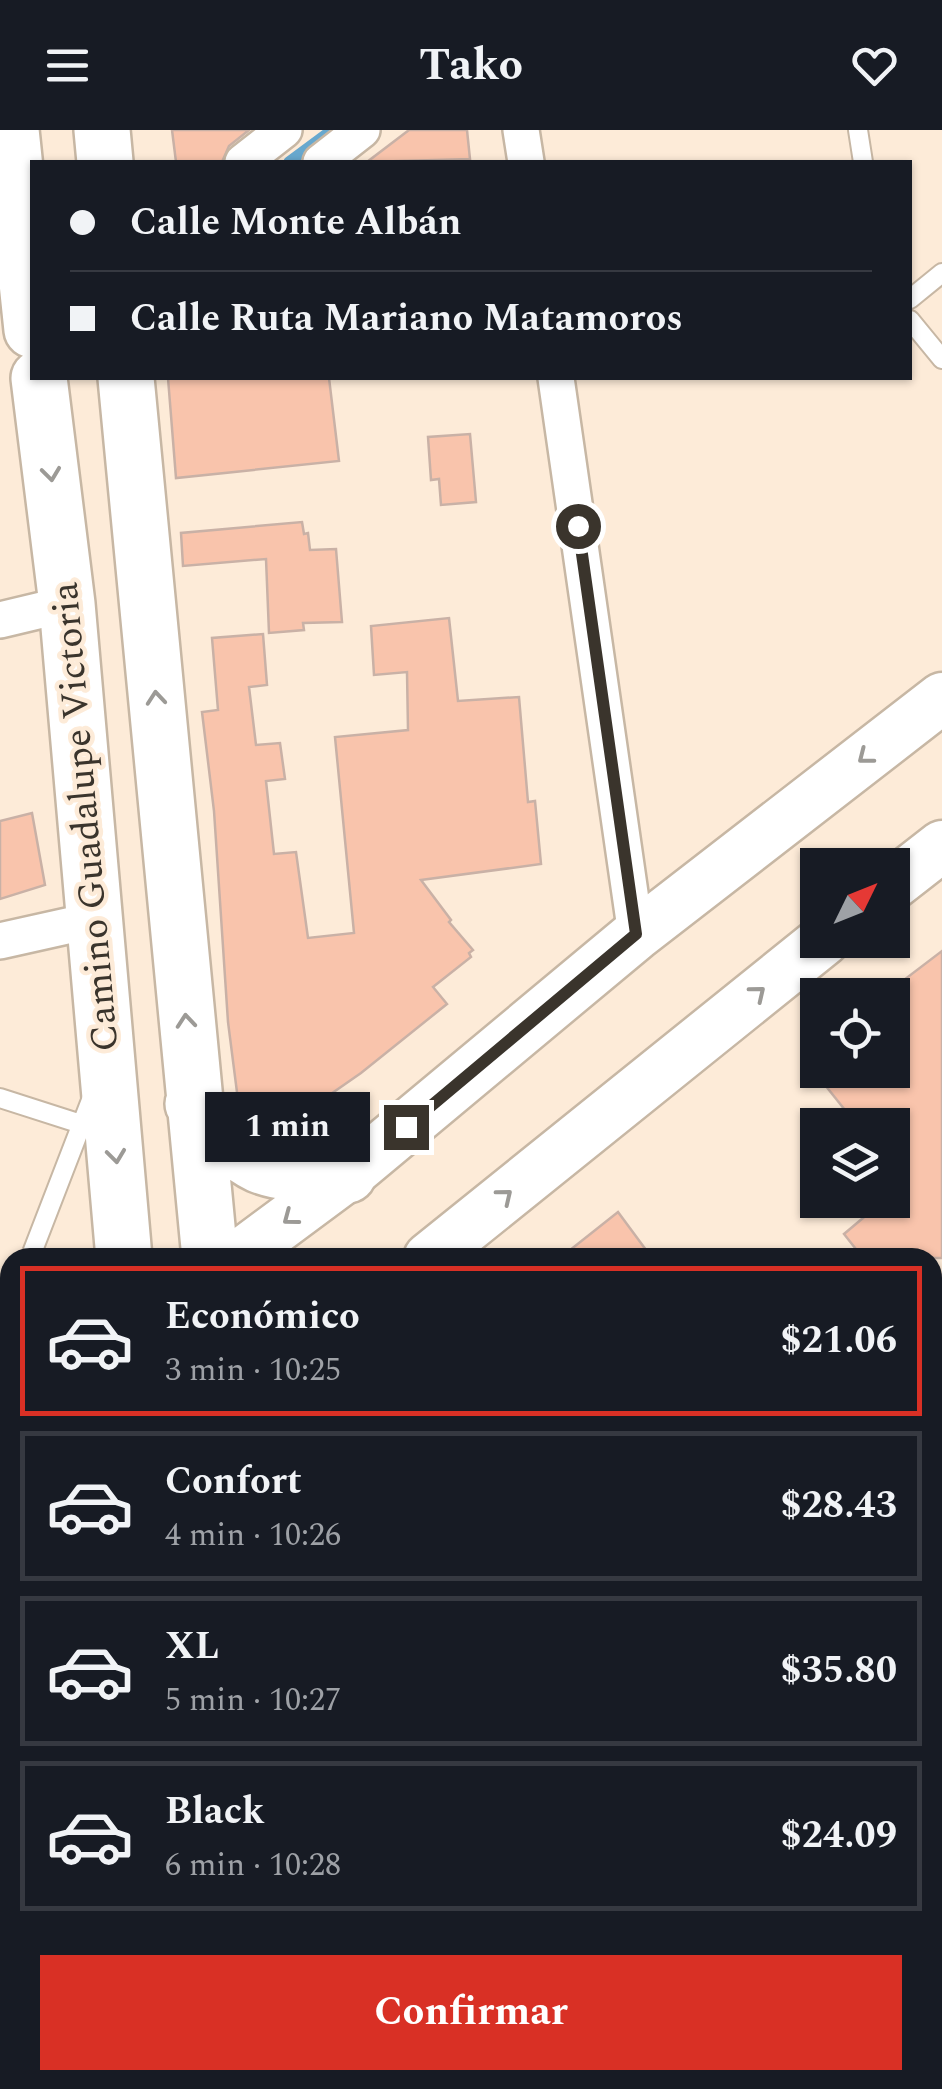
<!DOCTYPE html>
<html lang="es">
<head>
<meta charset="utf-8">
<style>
  body { margin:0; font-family:Spectral,serif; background:#20242c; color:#f1f3f6; height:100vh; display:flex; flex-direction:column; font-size:38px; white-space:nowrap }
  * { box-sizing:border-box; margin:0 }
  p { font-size:32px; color:#9ea1a6 }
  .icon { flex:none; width:55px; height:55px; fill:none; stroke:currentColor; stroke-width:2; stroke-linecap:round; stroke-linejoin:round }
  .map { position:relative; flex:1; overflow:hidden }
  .drawer { position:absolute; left:0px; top:1118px; width:942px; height:842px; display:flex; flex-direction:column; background:#171b24; border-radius:30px 30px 0 0; box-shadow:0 2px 8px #0004 }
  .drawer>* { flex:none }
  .hud { position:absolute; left:30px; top:30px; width:882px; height:220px; border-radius:0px; box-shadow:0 2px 8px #0004; display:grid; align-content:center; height:220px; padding:0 40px; background:#171b24 }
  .needle { width:65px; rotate:47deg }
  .controls { position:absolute; left:800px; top:718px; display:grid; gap:20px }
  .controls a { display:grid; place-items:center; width:110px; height:110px; border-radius:0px; background:#171b24; box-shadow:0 2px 8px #0004; font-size:50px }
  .end { position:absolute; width:45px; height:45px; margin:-22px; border:12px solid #3a342c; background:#fff; box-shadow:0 0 0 5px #fff }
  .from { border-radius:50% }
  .bubble { position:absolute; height:70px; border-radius:0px; background:#171b24; box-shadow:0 2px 8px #0004; font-size:32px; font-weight:700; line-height:70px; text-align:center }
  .hud b { display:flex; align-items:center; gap:35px; height:95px; font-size:38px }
  .hud b+b { border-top:2px solid #363941 }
  .hud i { width:25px; height:25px; background:#f1f3f6 }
  ul { padding:18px 0 0; list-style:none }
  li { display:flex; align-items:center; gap:30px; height:150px; margin:0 20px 15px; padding:0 20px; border:5px solid #363941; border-radius:0px }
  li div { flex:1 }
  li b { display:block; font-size:38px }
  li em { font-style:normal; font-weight:700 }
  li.on { border-color:#d93025 }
  li>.icon { width:90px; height:90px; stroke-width:1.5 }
  .button { display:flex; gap:20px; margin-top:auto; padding:20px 40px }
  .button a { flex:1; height:115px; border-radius:0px; background:#d93025; color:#fff; font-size:40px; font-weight:700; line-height:115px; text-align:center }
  header { display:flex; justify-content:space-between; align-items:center; height:130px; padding:0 40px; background:#171b24; font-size:45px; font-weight:700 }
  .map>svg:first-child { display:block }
</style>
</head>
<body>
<header><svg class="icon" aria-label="menu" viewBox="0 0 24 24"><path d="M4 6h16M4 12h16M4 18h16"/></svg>Tako<svg class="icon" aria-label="heart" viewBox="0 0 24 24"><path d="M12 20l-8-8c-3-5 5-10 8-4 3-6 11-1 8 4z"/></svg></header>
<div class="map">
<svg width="942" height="1959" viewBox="0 0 942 1959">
  <rect width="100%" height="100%" fill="#fdebd8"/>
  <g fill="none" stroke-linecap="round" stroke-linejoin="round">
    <!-- stream -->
    <path stroke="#68a8ce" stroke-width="11" d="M289,32L332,0"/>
  </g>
  <!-- building -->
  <path fill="#f9c4ac" stroke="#c9b1a6" stroke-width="2.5" d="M172,0H249L229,16L222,32H176Z
    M409,0H467L470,29L367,32Z
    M168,248H329L339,331L176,348Z
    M470,304L476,372L441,375L439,349L431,350L428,307Z
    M302,392L304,404L308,403L310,420L336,419L342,492L303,493L304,500L269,503L266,429L183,436L181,403Z
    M449,488L458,571L519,567L528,672L535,671L541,734L421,750L451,790L449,792L473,820L469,823L471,827L433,857L447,874L361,943L315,975L303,986L305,988L278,1008L260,999L239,978L228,892L214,681L202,582L218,580L212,508L263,504L267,555L249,557L256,615L280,613L285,649L266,651L274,724L296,722L308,808L354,803L335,607L408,600L407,542L374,545L371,496Z
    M32,683L45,755L0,769V691Z
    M942,821V1128H863L844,1104L863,1088L848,1070H892V995H857L813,940H892V859Z
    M618,1082L652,1128H560Z"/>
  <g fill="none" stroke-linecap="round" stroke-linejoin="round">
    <!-- lane casing -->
    <g stroke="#c7b7a4" stroke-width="22">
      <path id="lane" d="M858,0L863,32
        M910,169L942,143
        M910,190L942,229
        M0,968L81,994
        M30,1128L93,965
        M0,1173L10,1161
        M0,1265L10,1267"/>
    </g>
    <!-- street casing -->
    <g stroke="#c7b7a4" stroke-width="40">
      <path id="street" d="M521,0L526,32
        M243,32L284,0
        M321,32L362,0
        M556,248L636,805
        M0,490L67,474
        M0,811L94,790
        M932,1220L942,1212
        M932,1396L942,1408
        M932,1850L942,1862
        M0,1922L10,1914
        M165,1950L172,1959
        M624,1950L631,1959"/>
    </g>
    <!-- secondary casing -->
    <g stroke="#c7b7a4" stroke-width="55">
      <path id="secondary" d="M892,755L942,716
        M236,1128L348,1045L636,805L942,568
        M429,1128L824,810"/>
    </g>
    <!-- primary casing -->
    <g stroke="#c7b7a4" stroke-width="60">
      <path id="primary" d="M11,0L32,200
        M102,0L105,32
        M39,248L67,474L124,1128
        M126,248L210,1128
        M193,974C213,995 233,1023 259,1035C286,1046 319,1044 348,1045
        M0,1310L10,1302
        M0,1464L10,1456"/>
    </g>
    <!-- lane -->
    <use href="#lane" stroke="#fff" stroke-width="18"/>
    <!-- street -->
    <use href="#street" stroke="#fff" stroke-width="35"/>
    <!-- secondary -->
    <use href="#secondary" stroke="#fff" stroke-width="50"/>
    <!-- primary -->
    <use href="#primary" stroke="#fff" stroke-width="55"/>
  </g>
  <!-- one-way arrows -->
  <defs><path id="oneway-chevron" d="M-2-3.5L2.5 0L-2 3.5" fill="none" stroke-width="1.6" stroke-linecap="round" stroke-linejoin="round" transform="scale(2.5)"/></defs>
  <g stroke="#9c9a96">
    <use href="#oneway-chevron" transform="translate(51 344) rotate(83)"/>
    <use href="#oneway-chevron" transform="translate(156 568) rotate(-95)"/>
    <use href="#oneway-chevron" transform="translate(865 627) rotate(142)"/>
    <use href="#oneway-chevron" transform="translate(758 863) rotate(-39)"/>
    <use href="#oneway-chevron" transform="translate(186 891) rotate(-95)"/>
    <use href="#oneway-chevron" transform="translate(116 1026) rotate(83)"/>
    <use href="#oneway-chevron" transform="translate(505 1066) rotate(-39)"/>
    <use href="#oneway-chevron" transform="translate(290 1088) rotate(143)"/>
  </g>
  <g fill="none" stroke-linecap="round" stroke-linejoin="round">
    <!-- route -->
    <path stroke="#3a342c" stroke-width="12" d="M406,997L636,804L578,396"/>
  </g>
  <g text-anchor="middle" stroke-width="9" stroke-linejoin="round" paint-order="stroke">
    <!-- street labels -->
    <g font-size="38" fill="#3a342c" stroke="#fdebd8">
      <text transform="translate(84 687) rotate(-95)" y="13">Camino Guadalupe Victoria</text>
    </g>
  </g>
</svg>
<div class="controls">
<a><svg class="needle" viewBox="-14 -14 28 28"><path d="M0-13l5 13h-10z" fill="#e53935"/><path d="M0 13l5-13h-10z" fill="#9ea1a6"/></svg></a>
<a><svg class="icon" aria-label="locate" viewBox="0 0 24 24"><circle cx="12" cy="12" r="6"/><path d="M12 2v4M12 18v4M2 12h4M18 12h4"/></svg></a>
<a><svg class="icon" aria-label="layers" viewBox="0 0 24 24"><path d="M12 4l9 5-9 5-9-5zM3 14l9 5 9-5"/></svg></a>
</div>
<i class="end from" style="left:578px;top:396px"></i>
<i class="end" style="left:406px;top:997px"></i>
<div class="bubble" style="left:205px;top:962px;width:165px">1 min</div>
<div class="hud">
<b><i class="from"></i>Calle Monte Albán</b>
<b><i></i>Calle Ruta Mariano Matamoros</b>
</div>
<section class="drawer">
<ul>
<li class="on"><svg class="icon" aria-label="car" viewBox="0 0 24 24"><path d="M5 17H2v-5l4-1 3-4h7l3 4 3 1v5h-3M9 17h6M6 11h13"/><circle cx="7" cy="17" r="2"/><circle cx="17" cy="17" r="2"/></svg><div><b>Económico</b><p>3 min · 10:25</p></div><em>$21.06</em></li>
<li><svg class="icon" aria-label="car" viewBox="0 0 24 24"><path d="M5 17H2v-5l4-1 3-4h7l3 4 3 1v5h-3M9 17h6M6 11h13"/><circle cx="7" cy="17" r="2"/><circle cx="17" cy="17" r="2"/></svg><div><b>Confort</b><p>4 min · 10:26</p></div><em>$28.43</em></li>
<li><svg class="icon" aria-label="car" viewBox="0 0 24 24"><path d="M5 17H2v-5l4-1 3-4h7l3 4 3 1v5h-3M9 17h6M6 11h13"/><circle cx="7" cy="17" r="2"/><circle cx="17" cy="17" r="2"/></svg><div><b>XL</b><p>5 min · 10:27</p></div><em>$35.80</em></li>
<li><svg class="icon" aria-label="car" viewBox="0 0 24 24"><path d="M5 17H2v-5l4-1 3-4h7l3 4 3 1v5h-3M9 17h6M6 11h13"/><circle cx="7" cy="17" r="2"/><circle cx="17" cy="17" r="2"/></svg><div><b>Black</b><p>6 min · 10:28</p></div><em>$24.09</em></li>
</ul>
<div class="button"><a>Confirmar</a></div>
</section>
</div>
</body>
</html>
